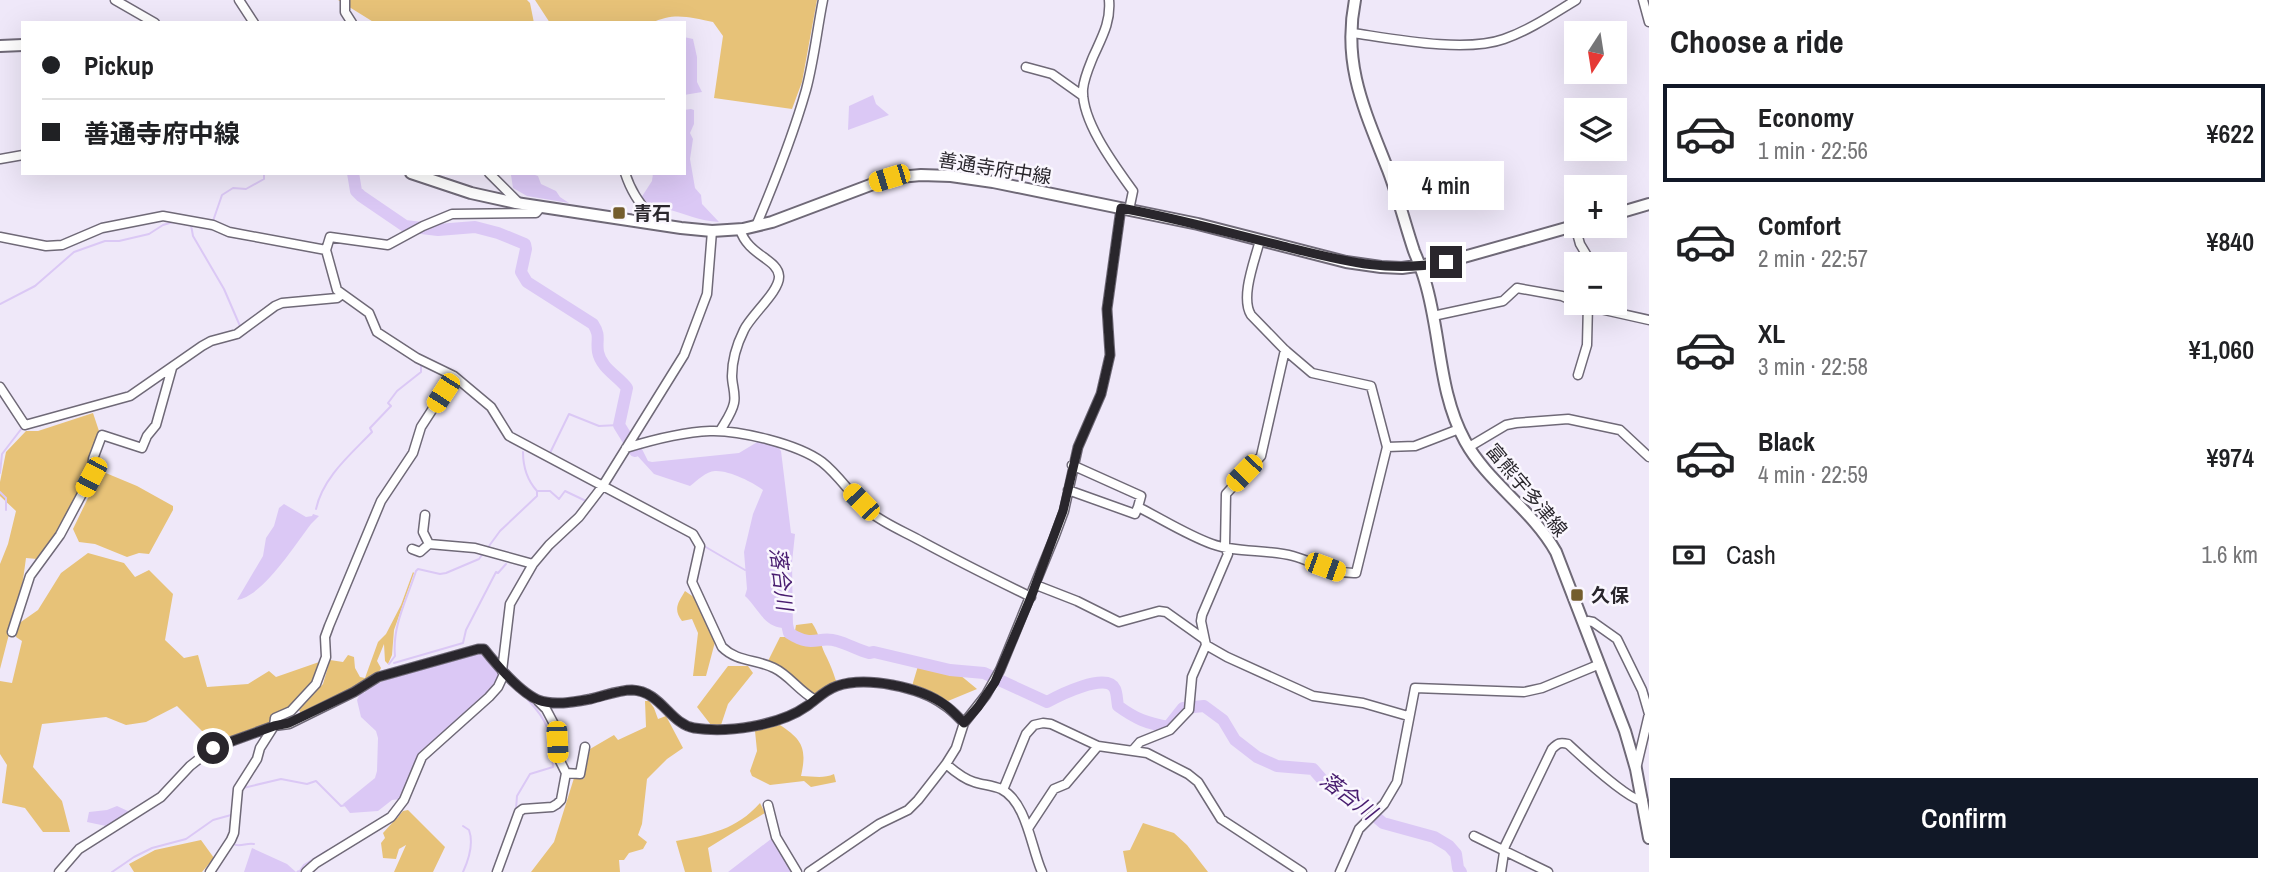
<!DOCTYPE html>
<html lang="en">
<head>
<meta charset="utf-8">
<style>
  body { margin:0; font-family:"Archivo Narrow","Noto Sans JP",sans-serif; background:#f2f2f2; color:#202124; height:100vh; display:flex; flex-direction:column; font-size:26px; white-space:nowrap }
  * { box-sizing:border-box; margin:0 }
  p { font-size:23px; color:#757577 }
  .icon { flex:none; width:38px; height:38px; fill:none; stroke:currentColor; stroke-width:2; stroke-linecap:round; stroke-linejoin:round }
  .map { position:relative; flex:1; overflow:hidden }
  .side { display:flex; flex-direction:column; background:#fff; width:630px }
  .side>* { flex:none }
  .guide { position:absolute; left:21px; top:21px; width:665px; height:154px; border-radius:0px; box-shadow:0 7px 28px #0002; display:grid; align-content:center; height:154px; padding:0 21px; background:#fff }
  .needle { width:46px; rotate:192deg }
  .controls { position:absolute; left:1564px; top:21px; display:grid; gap:14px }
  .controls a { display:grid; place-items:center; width:63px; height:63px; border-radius:0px; background:#fff; box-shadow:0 7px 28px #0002; font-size:35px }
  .end { position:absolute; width:32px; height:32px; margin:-16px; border:9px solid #29262c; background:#fff; box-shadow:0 0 0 4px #fff }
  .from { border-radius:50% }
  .bubble { position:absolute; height:49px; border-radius:0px; background:#fff; box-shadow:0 7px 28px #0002; font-size:23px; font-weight:600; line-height:49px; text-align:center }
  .car { position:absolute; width:21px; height:42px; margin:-21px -10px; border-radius:9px; box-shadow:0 0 5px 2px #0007; background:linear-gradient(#f5c518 24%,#345 0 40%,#f5c518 0 76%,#345 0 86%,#f5c518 0) }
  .guide b { display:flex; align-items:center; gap:24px; height:66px; font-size:26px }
  .guide b+b { border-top:2px solid #e0e0e0 }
  .guide i { width:18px; height:18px; background:#202124 }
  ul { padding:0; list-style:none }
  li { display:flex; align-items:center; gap:21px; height:98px; margin:0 14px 10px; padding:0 7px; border:4px solid transparent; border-radius:0px }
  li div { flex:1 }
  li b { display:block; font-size:26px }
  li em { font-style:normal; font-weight:600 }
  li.selected { border-color:#111827 }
  li>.icon { width:63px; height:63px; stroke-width:1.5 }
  h2 { padding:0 21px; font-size:32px; line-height:84px }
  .pay { display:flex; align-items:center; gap:18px; height:77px; padding:0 21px; font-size:26px }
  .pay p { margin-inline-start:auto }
  .action { display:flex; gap:14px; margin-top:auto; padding:14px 21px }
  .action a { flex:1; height:80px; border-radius:0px; background:#111827; color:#fff; font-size:28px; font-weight:600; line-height:80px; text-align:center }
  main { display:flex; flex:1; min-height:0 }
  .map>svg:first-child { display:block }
</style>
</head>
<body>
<main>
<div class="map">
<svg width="1649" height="872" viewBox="0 0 1649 872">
  <rect width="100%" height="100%" fill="#efe8f9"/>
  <!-- green -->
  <path fill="#e7c278" d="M338,0H527L530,3L534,23H375Z
    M535,0H817L802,82L792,109L714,98L723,36L713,22C689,17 674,12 651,23H550Z
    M93,413L100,434L88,477L61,528L37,559L26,558L23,580L0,669V564L8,544L16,511L0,496V482L6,452L26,431H38Z
    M101,471L137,486L173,506V510L149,554L139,553L127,557L95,544L79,542L73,529Z
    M88,553L124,563L135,577L149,570L173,594L165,640L184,658L198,655L207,687L248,684L269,671L276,677L322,661L312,682L288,709L272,715L271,724L213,742L177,706L146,722L126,725L106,717L42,724L33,767L62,801L70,832H43L25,808L2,803L7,765L0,754V681L12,683L22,641L16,637L18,624L38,610L61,573Z
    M413,572L414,573L394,630L392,655L388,664L385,661L384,644L377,661L381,668L379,672L347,692L301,714L299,710L323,684L330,660L343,662L348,655L354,657L355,668L360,677L365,678L378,642L386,634L401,605Z
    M685,591L698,600L715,642L706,676H693L698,633L692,619L682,621C673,609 678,603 685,591Z
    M812,623C819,633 820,643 825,654C830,664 833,671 836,681L812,695L783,669L768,661L780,637H786L795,631L796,625Z
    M728,666H748L753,673L728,704L721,725H711L697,707Z
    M918,666L960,675L977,689L948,701L912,686Z
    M645,701H649L654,708L658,719L666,716L683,748L667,759L647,779L642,824L638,835L647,842L643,849L629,853L624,860H619L620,872H531L554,842L574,778L584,779L590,749L614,735L618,740L646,727Z
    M780,725C803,740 807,749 801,776C813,776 823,779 834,774L836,782L811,787L804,781L770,785L752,776L750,771L757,751L755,731Z
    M760,803L765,813L708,848L712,872H685L676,841C711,834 736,830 760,803Z
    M408,810L445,847L433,872H394L406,845L399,849L396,859L383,858L381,843L385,838L383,833L403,811Z
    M1143,823L1174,833L1187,845L1208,872H1127L1123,851L1130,850Z
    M201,840L214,858L202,872H134L129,864L155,850Z"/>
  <!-- water -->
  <path fill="#dbc8f5" d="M684,37L693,39L697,57V82L702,92L684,95Z
    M873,95L876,104L889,115L848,130L849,106Z
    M691,109L694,110V124L690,133L693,139L690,159L695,188L701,195L702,204L719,222C699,221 686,214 667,209C657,207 648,206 639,201L652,181L653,173H684V110Z
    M515,173H529L538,176L541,184L556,191L560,197L569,203L527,196L513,188L511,175Z
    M759,441L775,444L781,451L791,533L795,534L792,562L793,631L787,634L783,628C763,626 759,609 745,596L747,589L744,552L753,514L763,490C753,482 728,470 715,471C706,471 697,481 690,486L654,474L633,451L641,447L648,461L652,462L739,453Z
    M284,504L306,517L312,516L313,514L319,516L311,524C295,545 262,597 237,600L263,556L266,538L274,526L279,508Z
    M477,653L482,655L499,673L497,680L489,692L421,754L401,799L392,800L378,811L350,813L343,804L375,778L377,771L378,738L376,731L361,717L357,700L361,691L365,693V689L386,680Z
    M117,806L130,812L106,826L87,822L89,812L107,810Z
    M771,839L790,867V872H728Z
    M252,848L287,864L296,872L298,870L301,872H244Z"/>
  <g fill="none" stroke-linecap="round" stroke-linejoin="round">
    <!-- stream -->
    <path stroke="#dbc8f5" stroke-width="2" d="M209,220L213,221L222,195L233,188L246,189L264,179V173
      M191,225L193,236L224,289L240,326
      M0,304L35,286L74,252L105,241H119L149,234L163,225L173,222L182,223
      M550,453L569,414L599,426L619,425
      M0,473L2,454L22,428
      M538,491H550L559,499L565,491L586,501
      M0,492L6,498V510
      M316,509C323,477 351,454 372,432L370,428L391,406L388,403L397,391L421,372V364
      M489,546L500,531L537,496V491C528,481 523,467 523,452
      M704,546L745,570
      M394,663L463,643L466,630L496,572L498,573L506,564
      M389,664L395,656C392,626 407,599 416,571L418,569L440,574L446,573L479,559L484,552
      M243,788L281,779L307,784L316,781L341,806L346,805
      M397,817L405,804
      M463,826L469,830C474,844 469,859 463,872
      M358,842L381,828
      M233,844C240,848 247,842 254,844
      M503,844L516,809L517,796L530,774L553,767C550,734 551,724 528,700
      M112,872L134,857L152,848L186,839L213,820L231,815
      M299,872L304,865L328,850"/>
    <!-- river -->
    <path stroke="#dbc8f5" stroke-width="12" d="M353,173L356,191L361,196L405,226L438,230L475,227L498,233L525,244L526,249L521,272L527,282L593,324C601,336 596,340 598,352C601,368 618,376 627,388L619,425L635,451
      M786,620L789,633C814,649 818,635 837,641C848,644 858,650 869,653L874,652L950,670L984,673L1047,702C1058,696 1107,671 1115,689C1117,693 1117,701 1118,706C1136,719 1146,723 1168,727L1183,708L1204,706L1223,720L1235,740L1257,757L1277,766L1313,769L1327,785L1357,801L1383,823L1434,837L1449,846L1456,854L1458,868L1461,872"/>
    <!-- minor casing -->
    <g stroke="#6f6977" stroke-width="11">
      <path id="minor" d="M115,0L155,23
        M239,0L254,23
        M345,0V12L352,23
        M1109,0C1111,22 1102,37 1093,57C1089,67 1084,78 1083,89C1081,121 1115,166 1133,191L1129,210
        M1643,0L1649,22
        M1353,33C1394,39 1465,53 1504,39C1530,30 1553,14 1576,0
        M1026,67L1052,74L1083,96
        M0,159L23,155
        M489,173L519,203
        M625,173C633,197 642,205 656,224
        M541,207L536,213L452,214L423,226L388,245L330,237L326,250L337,290L369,313L377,332L417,358L454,376L491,407L509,436L693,534L700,546L692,582L722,647C737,662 756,659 774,668C789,675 799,691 814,699
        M756,226C775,181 793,136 806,90C814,60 817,30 823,0
        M1575,226L1580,244L1592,264
        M0,237L46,246L62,245L102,228L163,216L213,225L229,232L326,250
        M1433,316L1503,301L1517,288L1562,296L1582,305L1649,320
        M1578,375L1587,345L1588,303
        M0,387L25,425L130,396L202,346L211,341L237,334L275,306L282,303L337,298L341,295
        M720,431C725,422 732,413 734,403C736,394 732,385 732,376C732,360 737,344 744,330C751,315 780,291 779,276C778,259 747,255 740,229
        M1387,447L1415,446L1459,429
        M1469,447L1506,425L1516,423L1568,419L1620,430L1649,457
        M626,448C652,440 682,432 710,431C739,430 798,444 822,462C840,476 852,497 870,512C885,524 905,532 921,541C958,561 994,579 1031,597
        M1072,465L1141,496L1138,507C1162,519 1187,535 1212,544C1236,553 1267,549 1293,556C1314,562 1334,574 1356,573L1387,447L1371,386L1312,373L1285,350L1251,315C1240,297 1255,260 1260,240
        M1068,490L1135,514L1138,507
        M425,515L423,532L429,544
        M412,549L420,552L429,544L475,548L533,564
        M1036,585L1077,601L1119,622L1159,611L1166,612L1204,639
        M1584,624L1588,621L1593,622L1617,639L1642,690L1649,714L1636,769
        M12,632L30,576L60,535L91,477L93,459L102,435L142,448L147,436L156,425L172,368
        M1206,645L1227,657L1313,696L1363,703L1408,716
        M502,671L510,604L533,564L549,545L579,517L602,487L684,355L707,294L712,231
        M1133,750L1140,742L1170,730L1189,710L1192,677L1206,645L1201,621L1202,615L1228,554L1225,547L1226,494L1261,456L1285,350
        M946,764C954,771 964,779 974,782C983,785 992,785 1001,789C1027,802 1031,848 1042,872
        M566,773L580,774L585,747
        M1003,790L1026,734L1034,725L1043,723L1051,724L1098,746L1147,753L1188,774L1198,782L1221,819L1302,872
        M768,805L776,837L797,872
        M1029,827L1054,789L1066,784L1098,746
        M1474,836L1548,872
        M59,872L79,849L161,797L190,766L213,748L274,726L289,724L354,692L378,677L478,649H484C496,664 520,692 538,700C554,706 574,702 590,699C604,696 618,690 632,690C661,691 670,724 694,728C727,733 779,726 807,706C817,699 825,690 837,686C866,676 920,687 944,705C952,710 958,717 964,723
        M210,872L231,840L234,833L238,789L257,759L260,748L274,726L275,718L291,711L316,684L326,657L325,637L329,626L381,501L413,453L421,427L454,376
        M306,872L316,863L391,817L404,800L422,757L489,697L498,687L504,674
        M497,872L519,812L523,809L552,807L557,804L561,800L566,773L558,757L556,728L546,709L538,701
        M809,872L879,824L908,810L918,800L946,764L956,748L964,723L986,695L1000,670L1054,538L1064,511L1078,447L1101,394L1110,355L1107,309L1121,208
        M1340,872L1359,829L1384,804L1397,782L1415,688L1524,692L1542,688L1600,664
        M1501,872L1505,846L1552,749C1558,743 1560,742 1568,744C1581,756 1628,800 1643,801"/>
    </g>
    <!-- major casing -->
    <g stroke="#6f6977" stroke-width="14">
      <path id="major" d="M1355,0C1342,65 1365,111 1388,170C1398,196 1405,224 1414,251C1418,261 1422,270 1425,281C1441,333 1438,392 1465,441C1488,483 1532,509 1556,552L1625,731L1636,769L1649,838
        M0,46L23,45
        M411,173L471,193L516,203L681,228L712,231L743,229L772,222L889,178L921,175L951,176L993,182L1198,224L1346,262L1381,267L1402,268L1446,262L1577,225
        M1615,214L1649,204"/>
    </g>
    <!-- minor -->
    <use href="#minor" stroke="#fff" stroke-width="8"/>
    <!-- major -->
    <use href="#major" stroke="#fff" stroke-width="10"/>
  </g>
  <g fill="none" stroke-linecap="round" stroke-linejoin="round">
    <!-- route -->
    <path stroke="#29262c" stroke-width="9" d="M213,748L274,726L289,723L354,692L378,677L478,649H484C496,664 520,692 538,700C554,706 574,702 591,699C604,696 619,690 632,690C661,691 670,724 694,728C728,733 779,726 807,706C817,699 825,690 837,686C866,676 920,687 945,705C952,710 958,717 964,723L978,707L995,682L1031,597L1063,511L1078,447L1101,394L1110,355L1107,309L1121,208C1176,218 1229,233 1283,246C1340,260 1387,274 1446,262"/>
  </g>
  <!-- markers -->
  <g fill="#745d2d" stroke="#faf7fe" stroke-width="2.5">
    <rect x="612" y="206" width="14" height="14" rx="3.5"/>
    <rect x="1570" y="588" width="14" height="14" rx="3.5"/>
  </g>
  <g text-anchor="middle" stroke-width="5" stroke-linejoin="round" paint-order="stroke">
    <!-- street labels -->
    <g font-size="19" fill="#29262c" stroke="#faf7fe">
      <text transform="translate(995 168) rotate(9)" y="7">善通寺府中線</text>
      <text transform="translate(1527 490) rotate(50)" y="7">富熊宇多津線</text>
    </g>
    <!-- poi labels -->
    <g font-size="19" font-weight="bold" fill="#29262c" stroke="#faf7fe" text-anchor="start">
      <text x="633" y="220">青石</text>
      <text x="1591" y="602">久保</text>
    </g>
    <!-- water labels -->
    <g font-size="21" font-style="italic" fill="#481c6f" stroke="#faf7fe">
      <text transform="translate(781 579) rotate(83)" y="7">落合川</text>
      <text transform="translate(1348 796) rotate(37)" y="7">落合川</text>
    </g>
  </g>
</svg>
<div class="controls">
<a><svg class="needle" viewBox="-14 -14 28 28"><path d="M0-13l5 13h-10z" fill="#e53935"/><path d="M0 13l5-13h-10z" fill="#757577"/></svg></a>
<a><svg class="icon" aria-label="layers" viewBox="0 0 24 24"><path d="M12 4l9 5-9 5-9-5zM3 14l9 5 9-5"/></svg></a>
<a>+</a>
<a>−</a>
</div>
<i class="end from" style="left:213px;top:748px"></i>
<i class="end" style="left:1446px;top:262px"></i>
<div class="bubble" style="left:1388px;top:161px;width:116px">4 min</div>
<i class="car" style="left:889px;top:178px;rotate:253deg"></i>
<i class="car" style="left:443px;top:393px;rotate:213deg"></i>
<i class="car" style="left:1244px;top:473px;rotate:224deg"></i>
<i class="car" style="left:91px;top:477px;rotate:208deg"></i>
<i class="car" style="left:861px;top:502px;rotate:316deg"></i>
<i class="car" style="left:1325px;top:567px;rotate:110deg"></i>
<i class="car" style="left:557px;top:742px;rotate:177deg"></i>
<div class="guide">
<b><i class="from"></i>Pickup</b>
<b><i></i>善通寺府中線</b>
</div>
</div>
<section class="side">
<h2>Choose a ride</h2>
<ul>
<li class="selected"><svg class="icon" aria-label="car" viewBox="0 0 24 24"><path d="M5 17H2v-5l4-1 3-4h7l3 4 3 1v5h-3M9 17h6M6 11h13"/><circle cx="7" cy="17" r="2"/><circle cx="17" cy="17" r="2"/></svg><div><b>Economy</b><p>1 min · 22:56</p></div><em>¥622</em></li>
<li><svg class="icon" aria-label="car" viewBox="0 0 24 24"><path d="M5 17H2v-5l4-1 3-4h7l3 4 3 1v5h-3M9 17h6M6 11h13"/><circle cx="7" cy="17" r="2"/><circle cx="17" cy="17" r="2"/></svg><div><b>Comfort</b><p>2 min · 22:57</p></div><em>¥840</em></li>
<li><svg class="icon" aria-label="car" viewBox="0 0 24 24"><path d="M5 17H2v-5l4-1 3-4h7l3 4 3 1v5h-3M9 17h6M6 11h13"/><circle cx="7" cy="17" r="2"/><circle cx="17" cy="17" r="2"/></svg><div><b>XL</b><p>3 min · 22:58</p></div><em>¥1,060</em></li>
<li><svg class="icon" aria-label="car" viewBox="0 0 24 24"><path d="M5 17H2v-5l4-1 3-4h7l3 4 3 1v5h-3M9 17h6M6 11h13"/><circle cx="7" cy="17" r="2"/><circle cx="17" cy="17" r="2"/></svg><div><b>Black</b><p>4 min · 22:59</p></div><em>¥974</em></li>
</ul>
<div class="pay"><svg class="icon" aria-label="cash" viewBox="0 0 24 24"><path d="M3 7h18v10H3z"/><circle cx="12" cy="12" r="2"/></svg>Cash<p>1.6 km</p></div>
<div class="action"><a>Confirm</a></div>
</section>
</main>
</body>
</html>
